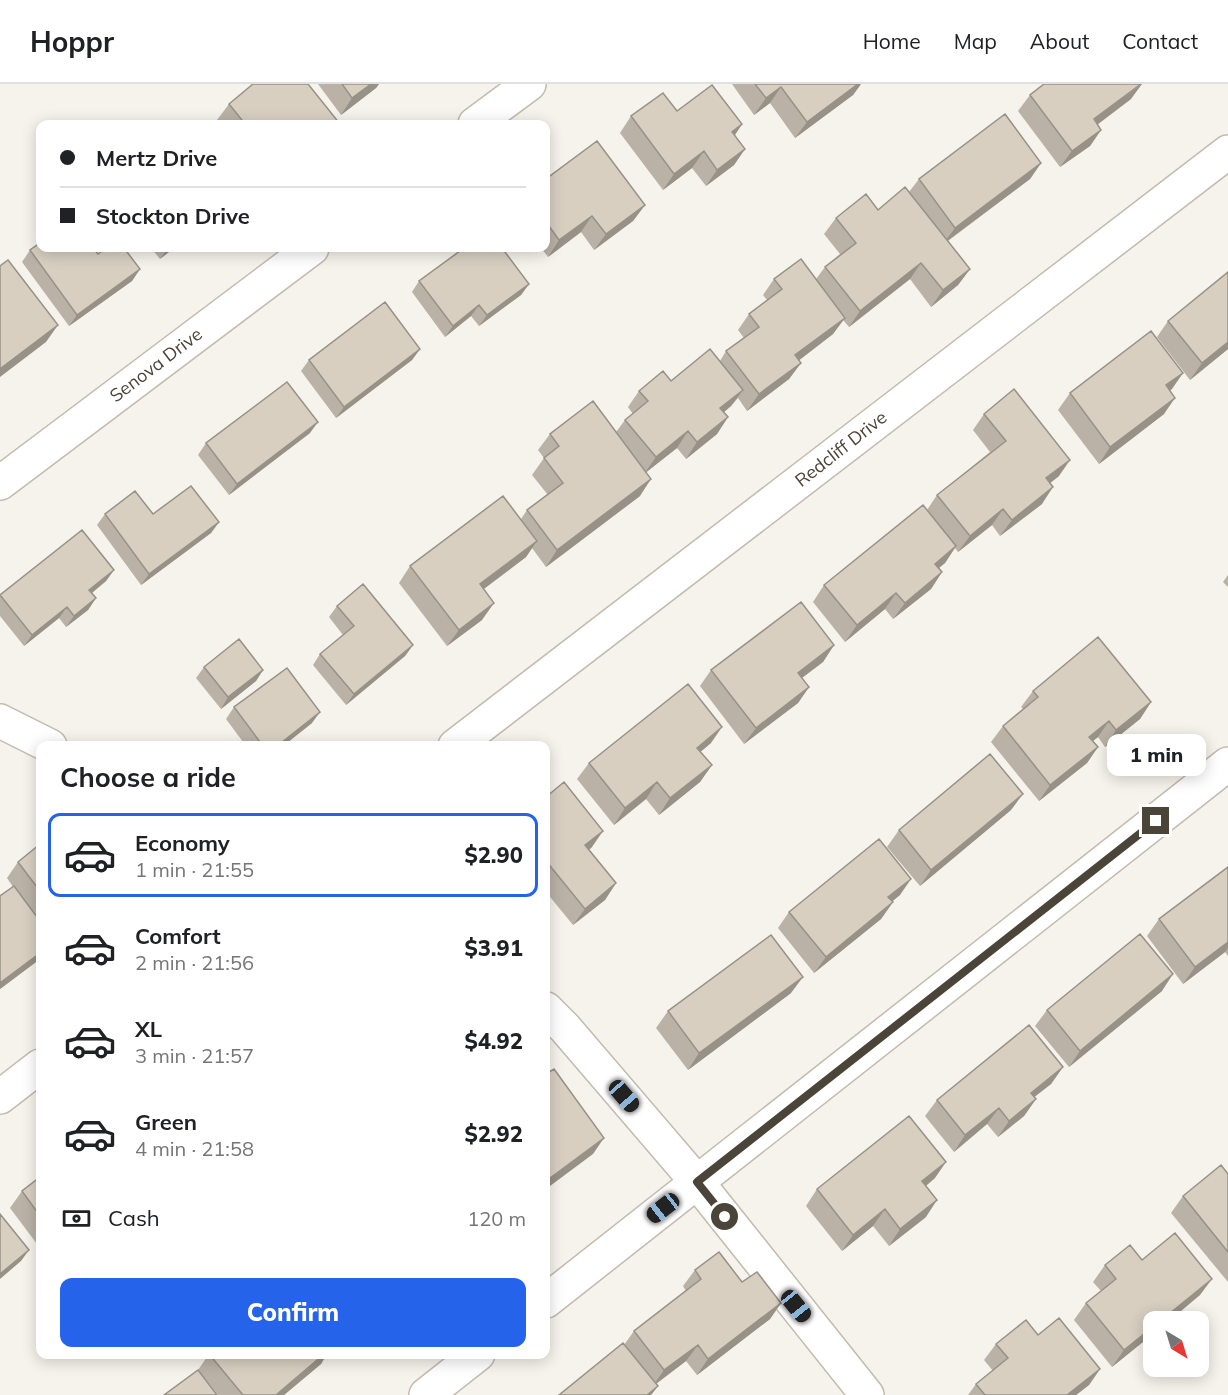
<!DOCTYPE html>
<html lang="en">
<head>
<meta charset="utf-8">
<style>
  body { margin:0; font-family:Mulish,sans-serif; background:#f2f2f2; color:#202124; height:100vh; display:flex; flex-direction:column; font-size:22px; white-space:nowrap }
  * { box-sizing:border-box; margin:0 }
  p { font-size:20px; color:#757577 }
  .icon { flex:none; width:33px; height:33px; fill:none; stroke:currentColor; stroke-width:2; stroke-linecap:round; stroke-linejoin:round }
  .map { position:relative; flex:1; overflow:hidden }
  .drawer { position:absolute; left:36px; top:657px; width:514px; height:618px; display:flex; flex-direction:column; background:#fff; border-radius:12px; box-shadow:0 3px 15px #0003 }
  .drawer>* { flex:none }
  .top-card { position:absolute; left:36px; top:36px; width:514px; height:132px; border-radius:12px; box-shadow:0 3px 15px #0003; display:grid; align-content:center; height:132px; padding:0 24px; background:#fff }
  .needle { width:39px; rotate:142deg }
  .controls { position:absolute; left:1143px; top:1227px; display:grid; gap:12px }
  .controls a { display:grid; place-items:center; width:66px; height:66px; border-radius:12px; background:#fff; box-shadow:0 3px 15px #0003; font-size:30px }
  .end { position:absolute; width:27px; height:27px; margin:-14px; border:8px solid #4b4439; background:#fff; box-shadow:0 0 0 3px #fff }
  .from { border-radius:50% }
  .bubble { position:absolute; height:42px; border-radius:12px; background:#fff; box-shadow:0 3px 15px #0003; font-size:20px; font-weight:800; line-height:42px; text-align:center }
  .car { position:absolute; width:18px; height:36px; margin:-18px -9px; border-radius:8px; box-shadow:0 0 4px 2px #0007; background:linear-gradient(#222 24%,#8ab4d8 0 40%,#222 0 76%,#8ab4d8 0 86%,#222 0) }
  .top-card b { display:flex; align-items:center; gap:21px; height:57px; font-size:22px }
  .top-card b+b { border-top:2px solid #e0e0e0 }
  .top-card i { width:15px; height:15px; background:#202124 }
  ul { padding:0; list-style:none }
  li { display:flex; align-items:center; gap:18px; height:84px; margin:0 12px 9px; padding:0 12px; border:3px solid transparent; border-radius:12px }
  li div { flex:1 }
  li b { display:block; font-size:22px }
  li em { font-style:normal; font-weight:800 }
  li.active { border-color:#2563eb }
  li>.icon { width:54px; height:54px; stroke-width:1.5 }
  h2 { padding:0 24px; font-size:27px; line-height:72px }
  .pay { display:flex; align-items:center; gap:15px; height:66px; padding:0 24px; font-size:22px }
  .pay p { margin-inline-start:auto }
  .primary-button { display:flex; gap:12px; margin-top:auto; padding:12px 24px }
  .primary-button a { flex:1; height:69px; border-radius:12px; background:#2563eb; color:#fff; font-size:24px; font-weight:800; line-height:69px; text-align:center }
  header { display:flex; align-items:center; gap:36px; box-sizing:border-box; height:84px; padding:0 30px; background:#fff; border-bottom:2px solid #e0e0e0 }
  header strong { font-size:28px }
  nav { display:flex; gap:33px; margin-inline-start:auto; font-size:21px }
  .map>svg:first-child { display:block }
</style>
</head>
<body>
<header>
<strong>Hoppr</strong>
<nav><a>Home</a><a>Map</a><a>About</a><a>Contact</a></nav>
</header>
<div class="map">
<svg width="1228" height="1311" viewBox="0 0 1228 1311">
  <rect width="100%" height="100%" fill="#f6f3ec"/>
  <g fill="none" stroke-linecap="round" stroke-linejoin="round">
    <!-- minor casing -->
    <g stroke="#c2bbae" stroke-width="36">
      <path id="minor" d="M475,40L529,0
        M0,399L312,164
        M0,637L50,662
        M455,662L1228,68
        M546,925L565,944L697,1098L867,1311
        M0,1013L40,982
        M546,1217L1228,680
        M426,1311L478,1270"/>
    </g>
    <!-- minor -->
    <use href="#minor" stroke="#fff" stroke-width="33"/>
  </g>
  <!-- wall -->
  <path fill="#bab2a6" d="M318,0H379L376,4L341,31Z
    M732,0H861L853,11L795,54L770,19L754,31Z
    M1030,11L1131,15L1097,41L1101,46L1090,62L1060,83L1018,27Z
    M229,20L340,40H221L217,36Z
    M677,27L742,40L735,51L745,65L734,81L706,102L692,84L663,106L620,49L631,32Z
    M1041,79L1030,95L948,157L970,185L958,201L931,223L910,195L849,243L843,236L833,250L799,276L801,279L789,295L747,327L738,314L731,322L724,328L728,333L717,350L686,375L677,364L646,388L640,412L546,483L532,464L526,473L483,505L482,536L447,562L399,499L410,482L521,435L527,426L548,411L532,391L544,374L538,366L550,350L616,348L625,336L633,330L628,323L639,307L671,297L720,277L726,267L744,254L738,246L749,230L767,216L763,211L774,195H816L825,183L840,170L824,150L836,134L878,126L909,108L919,95Z
    M546,95L645,121L633,137L594,166L581,148L548,173L541,164H546Z
    M151,164H174L160,175Z
    M30,166L98,170L140,185L132,197L69,242L22,178Z
    M419,197L529,200L521,211L479,242L471,232L445,253L412,208Z
    M1168,237L1228,265L1190,296L1157,253Z
    M420,265L412,276L336,334L301,287L309,276Z
    M1183,289L1170,306L1164,330L1099,380L1058,326L1070,309Z
    M984,330L1059,392L1050,399L1042,420L1000,452L992,441L958,468L955,464L945,479L939,484L942,488L931,505L893,535L885,525L845,558L813,518L824,501L927,426L937,411L990,368L973,346Z
    M310,349L229,411L198,371L206,359Z
    M105,430H153L219,438L211,449L141,501L97,441Z
    M82,446L114,486L106,497L92,509L96,514L88,526L66,543L59,534L24,562L0,532V512Z
    M1228,491V503L1223,498Z
    M337,522L413,561L405,572L346,621L313,581L320,570L343,551L329,533Z
    M834,561L823,578L802,594L809,603L798,619L744,660L700,602L711,586Z
    M204,583L263,586L256,597L221,625L196,594Z
    M1033,607L1151,618L1140,635L1105,663L1098,653L1093,657L1098,663L1087,679L1039,717L991,658L1003,642L1023,625L1021,623Z
    M234,623L312,639L283,662H246L226,635Z
    M711,659L700,668L712,681L700,698L659,731L646,715L614,741L577,695L589,679Z
    M546,713L592,763L589,766L616,799L605,816L573,841L546,808Z
    M1011,726L920,802L887,763L899,746Z
    M40,760V875L0,905V812L13,803L7,794L18,778Z
    M1228,783V872L1225,868L1183,900L1147,852L1159,835Z
    M900,811L892,817L893,818L881,835L814,889L778,844L789,828Z
    M1162,907L1069,983L1035,942L1047,926Z
    M791,909L688,986L656,944L668,927Z
    M1063,983L1051,1000L1034,1013L1036,1015L1024,1032L998,1053L987,1040L954,1068L925,1032L937,1016Z
    M1228,1090V1198L1171,1129L1183,1112Z
    M40,1093V1164L10,1124L22,1107Z
    M935,1094L926,1102V1133L889,1162L873,1142L842,1167L806,1122L817,1105Z
    M1142,1176L1200,1211L1154,1238V1249L1112,1283L1074,1236L1086,1219L1101,1207L1093,1198L1105,1181Z
    M695,1186L742,1198L781,1219L770,1235L697,1291L686,1277L656,1300L658,1302L651,1311H559L624,1261L634,1247L686,1207L683,1202Z
    M1038,1251L1100,1285L1089,1301L1076,1311H968L976,1300L993,1287L984,1276L996,1260Z
    M209,1270H327L321,1280L284,1311H218L198,1286Z"/>
  <!-- shaded-wall -->
  <path fill="#979187" d="M371,0H379L376,4L341,31L352,14Z
    M858,0H861L853,11L795,54L807,38Z
    M1142,0L1131,15L1082,52L1094,35Z
    M781,3L770,19L754,31L766,14Z
    M742,40L731,57L732,48Z
    M1101,46L1090,62L1060,83L1072,67Z
    M745,65L734,81L706,102L717,86Z
    M704,67L692,84L663,106L674,90Z
    M1041,79L1030,95L943,160L955,144Z
    M645,121L633,137L594,166L606,150Z
    M592,132L581,148L548,173L559,156Z
    M168,164H174L160,175Z
    M921,179L910,195L849,243L860,227Z
    M140,185L132,197L69,242L77,231Z
    M970,185L958,201L931,223L943,206Z
    M529,200L521,211L479,242L487,231Z
    M479,221L471,232L445,253L453,242Z
    M845,234L833,250L784,288L795,271Z
    M58,241L46,258L0,293V285Z
    M1228,258V265L1190,296L1202,279Z
    M420,265L412,276L336,334L344,323Z
    M801,279L789,295L747,327L759,310Z
    M1183,289L1172,305L1155,318L1166,301Z
    M743,306L731,322L709,341L720,324Z
    M1175,314L1164,330L1099,380L1110,363Z
    M728,333L717,350L686,375L697,358Z
    M318,338L310,349L229,411L237,400Z
    M688,347L677,364L644,390L656,373Z
    M1070,376L1059,392L1035,411L1046,394Z
    M651,395L640,412L546,483L557,466Z
    M1053,403L1042,420L1000,452L1012,436Z
    M1003,425L992,441L958,468L970,452Z
    M219,438L211,449L141,501L149,490Z
    M537,457L526,473L468,517L480,500Z
    M956,462L945,479L924,496L935,480Z
    M114,486L106,497L82,517L89,506Z
    M942,488L931,505L893,535L905,519Z
    M896,509L885,525L845,558L857,541Z
    M96,514L88,526L66,543L74,532Z
    M494,519L482,536L447,562L459,546Z
    M67,523L59,534L24,562L32,551Z
    M413,561L405,572L346,621L354,610Z
    M834,561L823,578L787,605L798,589Z
    M263,586L256,597L221,625L228,613Z
    M809,603L798,619L744,660L756,644Z
    M1151,618L1140,635L1105,663L1116,646Z
    M320,628L312,639L283,662H277Z
    M1109,637L1098,653L1078,669L1089,653Z
    M722,643L711,659L686,680L697,664Z
    M1098,663L1087,679L1039,717L1050,701Z
    M712,681L700,698L659,731L670,714Z
    M657,698L646,715L614,741L625,724Z
    M1023,710L1011,726L920,802L931,786Z
    M603,747L592,763L574,778L585,761Z
    M911,795L900,811L877,830L888,813Z
    M616,799L605,816L573,841L585,825Z
    M893,818L881,835L814,889L826,873Z
    M1228,858V864L1225,868L1183,900L1195,883Z
    M40,869V875L0,905V899Z
    M1173,890L1162,907L1069,983L1080,967Z
    M803,893L791,909L688,986L699,969Z
    M1063,983L1051,1000L1019,1025L1031,1009Z
    M1036,1015L1024,1032L998,1053L1009,1037Z
    M999,1024L987,1040L954,1068L965,1051Z
    M604,1054L593,1070L546,1105V1097Z
    M946,1078L935,1094L911,1114L922,1097Z
    M937,1116L926,1133L889,1162L900,1145Z
    M885,1125L873,1142L842,1167L853,1151Z
    M29,1166L21,1177L0,1195V1190Z
    M1212,1195L1200,1211L1168,1238H1159Z
    M781,1219L770,1235L697,1291L708,1275Z
    M1154,1242V1249L1112,1283L1124,1266Z
    M698,1261L686,1277L653,1302L664,1286Z
    M324,1270H327L321,1280L284,1311H276Z
    M1100,1285L1089,1301L1076,1311H1067Z
    M658,1302L651,1311H647Z"/>
  <!-- building -->
  <path fill="#d8cfc1" stroke="#979187" stroke-width="1.5" d="M253,0H308L340,40H236L242,36L229,20Z
    M342,0H371L352,14Z
    M755,0H858L807,38L781,3L766,14Z
    M1044,0H1141L1094,35L1101,46L1072,67L1030,11Z
    M712,1L742,40L732,48L745,65L717,86L704,67L674,90L631,32L663,9L677,27Z
    M1005,30L1041,79L955,144L919,95Z
    M597,57L645,121L606,150L592,132L559,156L546,138V95Z
    M905,103L970,185L943,206L921,179L860,227L825,183L856,159L836,134L866,110L878,126Z
    M40,159V164H93L98,170L106,164H124L140,185L77,231L30,166Z
    M464,164H502L529,200L487,231L479,221L453,242L419,197Z
    M801,175L845,234L795,271L801,279L759,310L726,267L759,243L749,230L782,205L774,195Z
    M8,176L58,241L0,285V182Z
    M1228,188V258L1202,279L1168,237Z
    M385,218L420,265L344,323L309,276Z
    M1151,247L1183,289L1166,301L1175,314L1110,363L1070,309Z
    M710,265L743,306L720,324L728,333L697,358L688,347L656,373L625,336L648,317L639,307L663,287L671,297Z
    M287,298L318,338L237,400L206,359Z
    M1014,305L1070,376L1046,394L1053,403L1012,436L1003,425L970,452L937,411L1006,357L984,330Z
    M593,317L651,395L557,466L527,426L563,399L544,374L559,362L550,350Z
    M191,402L219,438L149,490L105,430L135,407L153,430Z
    M503,412L537,457L480,500L494,519L459,546L410,482Z
    M923,421L956,462L935,480L942,488L905,519L896,509L857,541L824,501Z
    M82,446L114,486L89,506L96,514L74,532L67,523L32,551L0,511Z
    M363,500L413,561L354,610L320,570L354,542L337,522Z
    M801,518L834,561L798,589L809,603L756,644L711,586Z
    M1098,553L1151,618L1116,646L1109,637L1089,653L1098,663L1050,701L1003,642L1038,613L1033,607Z
    M239,555L263,586L228,613L204,583Z
    M287,584L320,628L277,662H263L234,623Z
    M688,600L722,643L697,664L712,681L670,714L657,698L625,724L589,679Z
    M990,670L1023,710L931,786L899,746Z
    M564,698L603,747L585,761L616,799L585,825L546,777V713Z
    M879,755L911,795L888,813L893,818L826,873L789,828Z
    M40,760V807L18,778Z
    M1228,783V858L1195,883L1159,835Z
    M14,802L40,837V869L0,899V812Z
    M1140,850L1173,890L1080,967L1047,926Z
    M771,851L803,893L699,969L668,927Z
    M1029,941L1063,983L1031,1009L1036,1015L1009,1037L999,1024L965,1051L937,1016Z
    M554,985L604,1054L546,1097V990Z
    M909,1032L946,1078L922,1097L937,1116L900,1145L885,1125L853,1151L817,1105Z
    M1221,1081L1228,1090V1168L1183,1112Z
    M40,1093V1132L22,1107Z
    M0,1130L29,1166L0,1190Z
    M1175,1149L1212,1195L1159,1238H1154V1242L1124,1266L1086,1219L1116,1195L1105,1181L1130,1161L1142,1176Z
    M719,1168L742,1198L757,1188L781,1219L708,1275L698,1261L664,1286L634,1247L701,1195L695,1186Z
    M1059,1234L1100,1285L1067,1311H985L976,1300L1008,1274L996,1260L1026,1236L1038,1251Z
    M623,1259L658,1302L647,1311H559Z
    M209,1270H324L276,1311H243Z
    M198,1286L217,1311H164Z"/>
  <g fill="none" stroke-linecap="round" stroke-linejoin="round">
    <!-- route -->
    <path stroke="#4b4439" stroke-width="8" d="M725,1133L697,1098L1156,737"/>
  </g>
  <g text-anchor="middle" stroke-width="4.5" stroke-linejoin="round" paint-order="stroke">
    <!-- street labels -->
    <g font-size="18" fill="#4b4439" stroke="#fff">
      <text transform="translate(156 281) rotate(-37)" y="6">Senova Drive</text>
      <text transform="translate(841 365) rotate(-38)" y="6">Redcliff Drive</text>
    </g>
  </g>
</svg>
<div class="controls">
<a><svg class="needle" viewBox="-14 -14 28 28"><path d="M0-13l5 13h-10z" fill="#e53935"/><path d="M0 13l5-13h-10z" fill="#757577"/></svg></a>
</div>
<i class="end from" style="left:725px;top:1133px"></i>
<i class="end" style="left:1156px;top:737px"></i>
<div class="bubble" style="left:1107px;top:650px;width:99px">1 min</div>
<i class="car" style="left:624px;top:1012px;rotate:139deg"></i>
<i class="car" style="left:663px;top:1124px;rotate:232deg"></i>
<i class="car" style="left:796px;top:1222px;rotate:141deg"></i>
<div class="top-card">
<b><i class="from"></i>Mertz Drive</b>
<b><i></i>Stockton Drive</b>
</div>
<section class="drawer">
<h2>Choose a ride</h2>
<ul>
<li class="active"><svg class="icon" aria-label="car" viewBox="0 0 24 24"><path d="M5 17H2v-5l4-1 3-4h7l3 4 3 1v5h-3M9 17h6M6 11h13"/><circle cx="7" cy="17" r="2"/><circle cx="17" cy="17" r="2"/></svg><div><b>Economy</b><p>1 min · 21:55</p></div><em>$2.90</em></li>
<li><svg class="icon" aria-label="car" viewBox="0 0 24 24"><path d="M5 17H2v-5l4-1 3-4h7l3 4 3 1v5h-3M9 17h6M6 11h13"/><circle cx="7" cy="17" r="2"/><circle cx="17" cy="17" r="2"/></svg><div><b>Comfort</b><p>2 min · 21:56</p></div><em>$3.91</em></li>
<li><svg class="icon" aria-label="car" viewBox="0 0 24 24"><path d="M5 17H2v-5l4-1 3-4h7l3 4 3 1v5h-3M9 17h6M6 11h13"/><circle cx="7" cy="17" r="2"/><circle cx="17" cy="17" r="2"/></svg><div><b>XL</b><p>3 min · 21:57</p></div><em>$4.92</em></li>
<li><svg class="icon" aria-label="car" viewBox="0 0 24 24"><path d="M5 17H2v-5l4-1 3-4h7l3 4 3 1v5h-3M9 17h6M6 11h13"/><circle cx="7" cy="17" r="2"/><circle cx="17" cy="17" r="2"/></svg><div><b>Green</b><p>4 min · 21:58</p></div><em>$2.92</em></li>
</ul>
<div class="pay"><svg class="icon" aria-label="cash" viewBox="0 0 24 24"><path d="M3 7h18v10H3z"/><circle cx="12" cy="12" r="2"/></svg>Cash<p>120 m</p></div>
<div class="primary-button"><a>Confirm</a></div>
</section>
</div>
</body>
</html>
